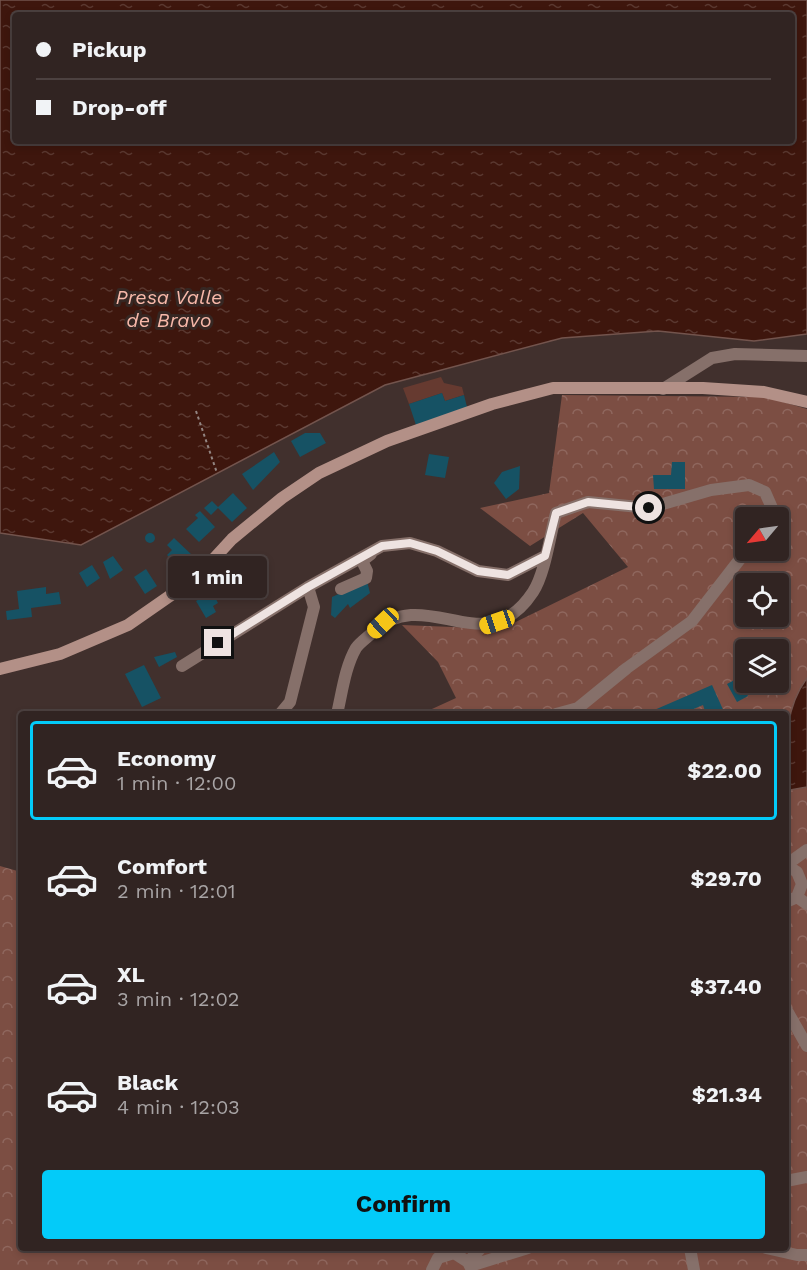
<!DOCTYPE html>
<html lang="en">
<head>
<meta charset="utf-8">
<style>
  body { margin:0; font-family:"Work Sans",sans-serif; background:#3d302f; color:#f1f3f6; height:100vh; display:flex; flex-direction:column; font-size:22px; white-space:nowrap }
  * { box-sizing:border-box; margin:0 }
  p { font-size:20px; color:#a8a4a5 }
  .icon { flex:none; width:33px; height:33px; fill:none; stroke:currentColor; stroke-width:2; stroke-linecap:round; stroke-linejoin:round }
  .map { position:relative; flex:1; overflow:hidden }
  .sheet { position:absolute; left:18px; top:711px; width:771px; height:540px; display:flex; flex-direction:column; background:#312422; border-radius:6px; box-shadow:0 3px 9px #0003,0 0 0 2px #4c4140 }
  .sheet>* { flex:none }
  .hud { position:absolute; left:12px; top:12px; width:783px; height:132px; border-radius:6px; box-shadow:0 3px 9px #0003,0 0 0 2px #4c4140; display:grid; align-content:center; height:132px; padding:0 24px; background:#312422 }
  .needle { width:39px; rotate:241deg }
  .fabs { position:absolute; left:735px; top:507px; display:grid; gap:12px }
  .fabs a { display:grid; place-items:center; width:54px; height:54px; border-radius:6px; background:#312422; box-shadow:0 3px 9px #0003,0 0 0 2px #4c4140; font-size:30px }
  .end { position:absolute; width:27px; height:27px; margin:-14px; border:8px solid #eee3e1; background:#111; box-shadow:0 0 0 3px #111 }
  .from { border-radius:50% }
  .bubble { position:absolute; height:42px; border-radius:6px; background:#312422; box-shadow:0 3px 9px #0003,0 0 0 2px #4c4140; font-size:20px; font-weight:700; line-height:42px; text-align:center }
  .car { position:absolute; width:18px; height:36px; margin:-18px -9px; border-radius:8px; box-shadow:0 0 4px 2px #0007; background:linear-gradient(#f5c518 24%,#345 0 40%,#f5c518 0 76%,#345 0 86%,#f5c518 0) }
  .hud b { display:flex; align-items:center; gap:21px; height:57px; font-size:22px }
  .hud b+b { border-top:2px solid #4c4140 }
  .hud i { width:15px; height:15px; background:#f1f3f6 }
  ul { padding:10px 0 0; list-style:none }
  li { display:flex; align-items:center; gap:18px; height:99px; margin:0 12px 9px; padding:0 12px; border:3px solid transparent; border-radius:6px }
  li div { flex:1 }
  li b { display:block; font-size:22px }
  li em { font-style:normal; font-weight:700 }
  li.on { border-color:#03cbf9 }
  li>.icon { width:54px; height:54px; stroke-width:1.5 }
  .action { display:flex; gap:12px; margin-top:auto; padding:12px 24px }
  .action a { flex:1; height:69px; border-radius:6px; background:#03cbf9; color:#111; font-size:24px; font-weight:700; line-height:69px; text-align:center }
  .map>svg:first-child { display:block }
</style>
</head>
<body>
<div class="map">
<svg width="807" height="1270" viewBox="0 0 807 1270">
  <defs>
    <pattern id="forest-crowns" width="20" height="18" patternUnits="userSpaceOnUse" patternTransform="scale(1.5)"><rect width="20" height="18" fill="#7c4e43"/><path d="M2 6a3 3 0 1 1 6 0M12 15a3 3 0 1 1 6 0" fill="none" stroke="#8f675e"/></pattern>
    <pattern id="water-ripples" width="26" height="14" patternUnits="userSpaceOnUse" patternTransform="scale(1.5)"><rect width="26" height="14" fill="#3e160d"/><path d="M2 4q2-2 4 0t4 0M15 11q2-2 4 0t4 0" fill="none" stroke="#5a3830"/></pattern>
  </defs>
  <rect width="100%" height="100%" fill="#41302d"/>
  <!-- green -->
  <path fill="#663a30" d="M441,377L444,383L462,387L464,395L445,401L442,393L409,404L403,388Z"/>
  <!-- forest -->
  <path fill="url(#forest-crowns)" fill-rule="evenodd" d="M562,395L766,397L807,409V1270H0V866L21,872V1248H786V714H421L456,698L438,662L402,625L478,628L497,631L628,567L583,513L530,546L480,508L549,493ZM746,518H778V550H746ZM746,584H778V616H746ZM746,650H778V682H746Z"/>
  <!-- water -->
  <path fill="url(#water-ripples)" stroke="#73544d" stroke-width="1.5" fill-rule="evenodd" d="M0,0H807V334L754,341L658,331L562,338L385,385L81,545L0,533ZM15,15H792V141H15Z
    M807,678V787L790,790L786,787C786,749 783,710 807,678Z"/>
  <!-- building -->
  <path fill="#165264" d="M442,393L445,401L464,395L467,407L416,425L409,404Z
    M305,433H320L326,443L300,457L291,441Z
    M274,452L280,462L253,490L242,474Z
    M429,454L449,457L445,478L425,475Z
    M672,462H685V489H654L653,475H671Z
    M520,466L519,489L506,499L494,483L502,472Z
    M233,493L247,508L232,522L218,508L211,515L204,508L212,501L218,507Z
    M200,511L215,527L199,542L186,529L198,518L195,515Z
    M145 538a5 5 0 1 1 10 0a5 5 0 1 1-10 0Z
    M174,538L192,555L185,562L180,557L175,562L167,555L172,550L167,545Z
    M113,556L123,570L110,579L103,562Z
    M92,565L100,578L87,587L79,573Z
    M146,569L157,586L145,594L134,577Z
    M367,581L370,593L350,608L348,604L335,618L331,615L332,597Z
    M46,587V594L59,592L61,604L31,608L32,617L7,620L6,611L19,609L17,591Z
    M206,595L209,600L215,597L218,603L213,606L216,612L206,618L196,601Z
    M175,652L177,657L159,667L154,657Z
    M144,665L161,698L142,707L125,674Z
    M738,678L748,696L737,702L727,684Z
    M712,685L725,714H706L703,705L682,714H645Z"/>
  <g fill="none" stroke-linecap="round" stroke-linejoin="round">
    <!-- path -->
    <path stroke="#938582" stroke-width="2" stroke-dasharray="3 3" stroke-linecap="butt" d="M196,411L217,473"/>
    <!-- street -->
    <path stroke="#86706a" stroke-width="12" d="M663,389L712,358L735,354L807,356
      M341,589L366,578L367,571L362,561L371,554
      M182,666L308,587L382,546L410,543L437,551L478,571L508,575L545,556
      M280,714L290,702L314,607L308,587
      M337,714C342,693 345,667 356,648C360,642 368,637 373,632C427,582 485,665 533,592C545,574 550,535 556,513L588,502L649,508L711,490L749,485L765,492L772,508L769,518
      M556,714L578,708L627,668L692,621L747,550
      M786,865L797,872L802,884L797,897L786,902
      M786,865L807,850
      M797,897L807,904
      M786,1009L807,1046
      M786,1181L807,1177
      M690,1248L694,1270
      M766,1248L797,1255H807
      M468,1262L481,1248
      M470,1266L528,1248
      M432,1270L438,1258L454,1253L468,1262L472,1270"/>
    <!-- secondary -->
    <path stroke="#b39087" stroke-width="12" d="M0,669L60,654L128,625L197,577L232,539L282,498L319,473L387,441L492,404L553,388H703L764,392L807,402"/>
  </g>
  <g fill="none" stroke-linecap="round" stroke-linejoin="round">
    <!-- route -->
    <path stroke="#eee3e1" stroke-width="8" d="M218,643L308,587L382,546L410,543L437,551L478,571L508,575L545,556L556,513L588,502L649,508"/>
  </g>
  <g text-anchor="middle" stroke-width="6" stroke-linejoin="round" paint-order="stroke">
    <!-- water labels -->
    <g font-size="20" font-style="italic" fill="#f7b8a9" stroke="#362723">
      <text x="169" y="304">Presa Valle<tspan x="169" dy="23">de Bravo</tspan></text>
    </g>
  </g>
</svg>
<div class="fabs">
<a><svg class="needle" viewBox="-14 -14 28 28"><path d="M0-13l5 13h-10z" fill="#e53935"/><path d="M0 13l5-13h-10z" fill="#a8a4a5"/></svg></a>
<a><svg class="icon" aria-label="locate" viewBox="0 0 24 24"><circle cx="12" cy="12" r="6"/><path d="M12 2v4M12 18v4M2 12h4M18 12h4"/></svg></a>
<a><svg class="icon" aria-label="layers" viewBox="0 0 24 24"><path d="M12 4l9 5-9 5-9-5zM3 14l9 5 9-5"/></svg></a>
</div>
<i class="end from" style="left:649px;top:508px"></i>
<i class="end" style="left:218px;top:643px"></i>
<div class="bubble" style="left:168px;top:556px;width:99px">1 min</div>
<i class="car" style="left:497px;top:622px;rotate:251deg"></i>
<i class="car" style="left:383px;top:623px;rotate:227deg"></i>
<div class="hud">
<b><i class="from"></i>Pickup</b>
<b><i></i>Drop-off</b>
</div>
<section class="sheet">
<ul>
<li class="on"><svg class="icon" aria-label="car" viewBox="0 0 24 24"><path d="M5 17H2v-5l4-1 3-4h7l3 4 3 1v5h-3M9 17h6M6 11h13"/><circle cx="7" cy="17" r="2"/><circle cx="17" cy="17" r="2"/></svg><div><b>Economy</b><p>1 min · 12:00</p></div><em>$22.00</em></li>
<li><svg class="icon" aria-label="car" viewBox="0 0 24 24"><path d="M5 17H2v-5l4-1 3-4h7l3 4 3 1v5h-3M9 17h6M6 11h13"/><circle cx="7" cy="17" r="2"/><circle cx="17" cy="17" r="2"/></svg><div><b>Comfort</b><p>2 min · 12:01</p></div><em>$29.70</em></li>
<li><svg class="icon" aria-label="car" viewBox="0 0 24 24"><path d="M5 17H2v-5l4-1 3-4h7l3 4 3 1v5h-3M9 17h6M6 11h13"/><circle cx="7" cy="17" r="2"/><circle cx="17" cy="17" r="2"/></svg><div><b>XL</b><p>3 min · 12:02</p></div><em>$37.40</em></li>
<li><svg class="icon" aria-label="car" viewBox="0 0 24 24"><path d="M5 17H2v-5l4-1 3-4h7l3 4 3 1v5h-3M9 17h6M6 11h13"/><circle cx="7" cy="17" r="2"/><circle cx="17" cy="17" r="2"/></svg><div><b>Black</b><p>4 min · 12:03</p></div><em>$21.34</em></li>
</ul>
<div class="action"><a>Confirm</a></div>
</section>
</div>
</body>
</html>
